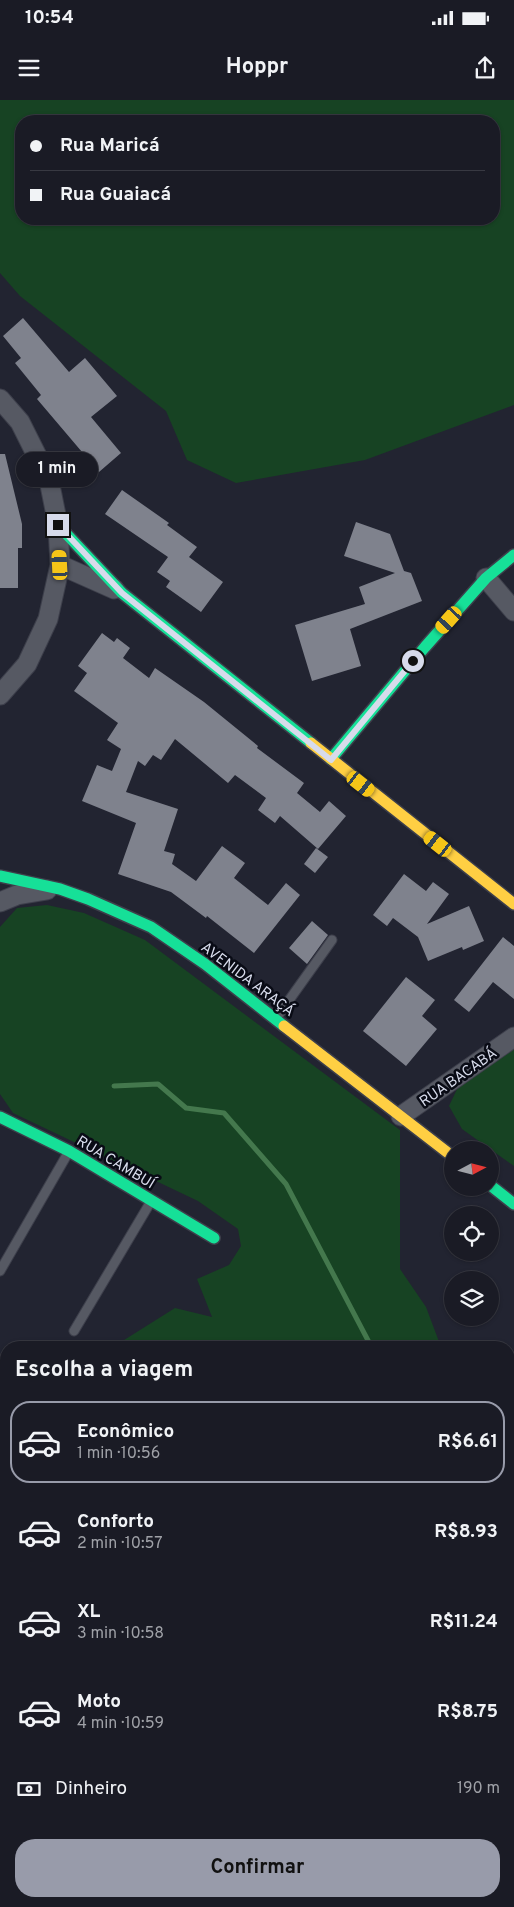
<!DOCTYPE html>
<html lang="pt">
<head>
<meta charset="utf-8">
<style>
  body { margin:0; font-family:Overpass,sans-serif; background:#23242d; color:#f1f3f6; height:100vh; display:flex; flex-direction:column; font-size:19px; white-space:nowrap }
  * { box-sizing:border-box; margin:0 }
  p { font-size:16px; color:#9fa1a7 }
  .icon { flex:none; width:28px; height:28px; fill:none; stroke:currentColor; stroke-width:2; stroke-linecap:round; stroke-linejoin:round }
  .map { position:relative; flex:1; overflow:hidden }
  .drawer { position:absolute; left:0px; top:1241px; width:515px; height:566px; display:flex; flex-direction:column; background:#1a1b25; border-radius:20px 20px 0 0; box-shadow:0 1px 4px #0004,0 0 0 1px #383942 }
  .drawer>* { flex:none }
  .hud { position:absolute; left:15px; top:15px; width:485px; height:110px; border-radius:20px; box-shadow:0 1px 4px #0004,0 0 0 1px #383942; display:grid; align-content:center; height:110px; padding:0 15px; background:#1a1b25 }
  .needle { width:32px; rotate:83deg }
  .fabs { position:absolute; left:444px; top:1041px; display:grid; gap:10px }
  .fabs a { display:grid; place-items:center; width:55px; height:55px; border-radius:50%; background:#1a1b25; box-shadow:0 1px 4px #0004,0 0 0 1px #383942; font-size:25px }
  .end { position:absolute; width:22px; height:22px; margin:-11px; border:6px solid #d7dbeb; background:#111; box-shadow:0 0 0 2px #111 }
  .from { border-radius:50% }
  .bubble { position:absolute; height:35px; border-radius:18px; background:#1a1b25; box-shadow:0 1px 4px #0004,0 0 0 1px #383942; font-size:16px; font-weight:700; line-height:35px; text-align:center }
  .car { position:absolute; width:15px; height:30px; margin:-15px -8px; border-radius:6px; box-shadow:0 0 4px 1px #0007; background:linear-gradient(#f5c518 24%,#345 0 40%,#f5c518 0 76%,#345 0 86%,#f5c518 0) }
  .hud b { display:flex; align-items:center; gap:18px; height:48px; font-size:19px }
  .hud b+b { border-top:1px solid #383942 }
  .hud i { width:12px; height:12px; background:#f1f3f6 }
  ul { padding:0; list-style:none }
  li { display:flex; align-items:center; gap:15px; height:82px; margin:0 10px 8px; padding:0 5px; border:2px solid transparent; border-radius:20px }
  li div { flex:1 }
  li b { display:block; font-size:19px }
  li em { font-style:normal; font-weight:700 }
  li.current { border-color:#989baa }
  li>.icon { width:45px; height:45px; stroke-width:1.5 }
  h2 { padding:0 15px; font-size:22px; line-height:60px }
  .pay { display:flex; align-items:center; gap:12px; height:55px; padding:0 15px; font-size:19px }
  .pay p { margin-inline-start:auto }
  .action { display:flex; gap:10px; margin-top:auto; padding:10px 15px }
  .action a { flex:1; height:58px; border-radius:20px; background:#989baa; color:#111; font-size:20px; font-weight:700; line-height:58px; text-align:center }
  .status { display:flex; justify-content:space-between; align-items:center; height:35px; padding:0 25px; background:#1a1b25; direction:ltr }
  .status svg { height:14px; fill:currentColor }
  header { display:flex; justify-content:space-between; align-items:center; height:65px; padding:0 15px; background:#1a1b25; font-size:22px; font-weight:700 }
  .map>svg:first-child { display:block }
</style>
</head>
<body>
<div class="status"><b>10:54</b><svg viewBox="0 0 49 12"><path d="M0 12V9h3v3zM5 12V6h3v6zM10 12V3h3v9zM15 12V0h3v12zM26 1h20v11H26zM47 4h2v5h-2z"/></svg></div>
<header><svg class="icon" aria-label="menu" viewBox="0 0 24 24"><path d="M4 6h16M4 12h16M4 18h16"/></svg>Hoppr<svg class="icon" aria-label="share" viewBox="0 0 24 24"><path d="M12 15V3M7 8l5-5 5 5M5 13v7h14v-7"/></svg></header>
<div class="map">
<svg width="514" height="1807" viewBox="0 0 514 1807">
  <rect width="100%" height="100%" fill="#222431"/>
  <!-- green -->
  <path fill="#174323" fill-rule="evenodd" d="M0,0H514V305L365,360L236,383L187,360L166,311L20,196L0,173ZM21,21H494V119H21Z
    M47,805L84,813L145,840L400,1030V1169L426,1207L441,1247H113L175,1208L212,1217L197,1179L229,1165L241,1146L238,1129L198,1101L13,1013L0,994V827L17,808Z
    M514,947V1066L462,1029L449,1006L459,985Z
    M6,1315V1481L0,1485V1319Z
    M90,1801H243L242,1807H88Z"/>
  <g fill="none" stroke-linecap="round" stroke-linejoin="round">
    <!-- stream -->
    <path stroke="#44784d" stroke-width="5" d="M114,986L158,984L186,1008L224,1013L286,1084L372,1248
      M168,1807L170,1801"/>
  </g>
  <!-- building -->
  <path fill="#7f828d" d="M23,218L69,272L85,258L117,296L91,317L121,353L99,372L37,299L41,295L15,263L21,258L3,236Z
    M0,354H5L22,424V448H18V488H0Z
    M122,390L169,423L167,425L197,447L189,457L223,482L201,512L166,487L170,481L157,472L168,457L105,414Z
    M356,422L390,434L404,471L411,473L422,501L350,529L361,566L312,581L295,525L365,504L359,487L395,473L344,456Z
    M102,533L114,542L117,538L130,548L123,558L149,578L155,568L204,602L258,646L257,648L304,683L297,693L320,712L329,701L346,716L318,749L280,716L275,723L258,710L266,698L235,675L228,683L175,639L161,660L153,655L145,666L138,661L126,692L178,709L164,751L175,754L172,764L196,781L222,746L245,763L234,778L268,805L286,783L300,795L254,853L207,816L206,818L171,792L118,774L136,723L82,701L97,665L112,671L121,649L107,640L118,623L74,591L87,573L78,566Z
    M316,748L328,757L315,773L304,764Z
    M404,774L426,791L433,782L449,794L427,824L469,806L484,841L463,850L462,847L428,861L418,837L393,818L387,826L373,815Z
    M312,821L328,835L307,864L289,848Z
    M503,837L514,846V899L493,882L469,912L454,900Z
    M406,877L435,900L422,916L437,929L406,966L363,931Z"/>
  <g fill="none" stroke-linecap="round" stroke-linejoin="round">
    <!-- lane casing -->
    <g stroke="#3d3f4b" stroke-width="11">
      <path id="lane" d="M277,917L332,840
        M0,1171L68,1053
        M74,1231L150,1103"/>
    </g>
    <!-- street casing -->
    <g stroke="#3d3f4b" stroke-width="21">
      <path id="street" d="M0,299L20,322L49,380L58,425L60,465L48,519L27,564L0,595
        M60,465L114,489
        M486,478L514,511
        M0,802L17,795L47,790
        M401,1016L514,937
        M509,1518L514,1514
        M353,1807L354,1801"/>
    </g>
    <!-- fast casing -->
    <g stroke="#3d3f4b" stroke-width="14">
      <path id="fast" d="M58,425L122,493L311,643
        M331,659L425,547L486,478L514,455
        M0,776L60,789L88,799L151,827L205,864L284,926
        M0,1017L69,1051L214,1138
        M490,1085L514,1104"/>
    </g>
    <!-- slow casing -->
    <g stroke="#3d3f4b" stroke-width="14">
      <path id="slow" d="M311,643L514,804
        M284,926L452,1056"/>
    </g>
    <!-- lane -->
    <use href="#lane" stroke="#565963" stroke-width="9"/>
    <!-- street -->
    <use href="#street" stroke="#565963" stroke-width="19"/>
    <!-- fast -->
    <use href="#fast" stroke="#16e098" stroke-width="11"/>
    <!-- slow -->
    <use href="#slow" stroke="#ffcf43" stroke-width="11"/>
  </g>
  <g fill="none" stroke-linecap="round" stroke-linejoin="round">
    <!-- route -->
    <path stroke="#d7dbeb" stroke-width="6" d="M58,425L122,493L331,660L413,561"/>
  </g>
  <g text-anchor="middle" stroke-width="5" stroke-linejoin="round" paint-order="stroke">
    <!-- street labels -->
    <g font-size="15" fill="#d7dbeb" stroke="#090b15">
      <text transform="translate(248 879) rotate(37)" y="5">AVENIDA ARAÇÁ</text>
      <text transform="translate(458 977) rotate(-35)" y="5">RUA BACABÁ</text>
      <text transform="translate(116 1062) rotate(31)" y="5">RUA CAMBUÍ</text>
    </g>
  </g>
</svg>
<div class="fabs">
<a><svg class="needle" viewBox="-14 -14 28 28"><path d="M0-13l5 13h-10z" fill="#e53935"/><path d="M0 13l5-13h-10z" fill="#9fa1a7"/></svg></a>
<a><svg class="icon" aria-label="locate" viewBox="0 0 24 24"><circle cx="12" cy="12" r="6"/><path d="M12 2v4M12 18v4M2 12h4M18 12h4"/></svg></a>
<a><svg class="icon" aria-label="layers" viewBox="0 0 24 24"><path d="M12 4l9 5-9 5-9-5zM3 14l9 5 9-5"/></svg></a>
</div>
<i class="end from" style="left:413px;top:561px"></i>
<i class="end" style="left:58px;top:425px"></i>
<div class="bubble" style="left:16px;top:352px;width:82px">1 min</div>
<i class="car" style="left:60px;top:465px;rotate:357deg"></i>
<i class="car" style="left:449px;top:520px;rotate:222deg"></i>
<i class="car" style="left:361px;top:684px;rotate:128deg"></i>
<i class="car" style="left:438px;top:744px;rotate:308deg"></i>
<div class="hud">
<b><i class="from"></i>Rua Maricá</b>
<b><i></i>Rua Guaiacá</b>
</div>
<section class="drawer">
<h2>Escolha a viagem</h2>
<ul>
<li class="current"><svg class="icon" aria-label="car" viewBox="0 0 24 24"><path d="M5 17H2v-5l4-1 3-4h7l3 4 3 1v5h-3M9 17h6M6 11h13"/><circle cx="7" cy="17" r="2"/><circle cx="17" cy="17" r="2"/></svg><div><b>Econômico</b><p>1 min · 10:56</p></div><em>R$6.61</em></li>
<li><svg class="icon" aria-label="car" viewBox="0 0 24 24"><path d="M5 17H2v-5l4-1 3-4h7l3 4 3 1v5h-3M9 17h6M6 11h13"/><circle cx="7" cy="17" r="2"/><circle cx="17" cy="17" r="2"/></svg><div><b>Conforto</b><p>2 min · 10:57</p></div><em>R$8.93</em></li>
<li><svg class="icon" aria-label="car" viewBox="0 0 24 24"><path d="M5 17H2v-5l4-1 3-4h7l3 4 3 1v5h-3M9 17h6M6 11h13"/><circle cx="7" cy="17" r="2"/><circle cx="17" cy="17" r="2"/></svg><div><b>XL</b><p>3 min · 10:58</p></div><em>R$11.24</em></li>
<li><svg class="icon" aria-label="car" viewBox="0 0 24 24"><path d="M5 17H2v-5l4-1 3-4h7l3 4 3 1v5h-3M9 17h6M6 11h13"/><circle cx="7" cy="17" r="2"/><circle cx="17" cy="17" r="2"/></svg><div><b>Moto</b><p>4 min · 10:59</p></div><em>R$8.75</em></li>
</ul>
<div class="pay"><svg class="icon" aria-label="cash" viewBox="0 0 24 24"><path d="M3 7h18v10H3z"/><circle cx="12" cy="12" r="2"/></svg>Dinheiro<p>190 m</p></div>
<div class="action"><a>Confirmar</a></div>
</section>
</div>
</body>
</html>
